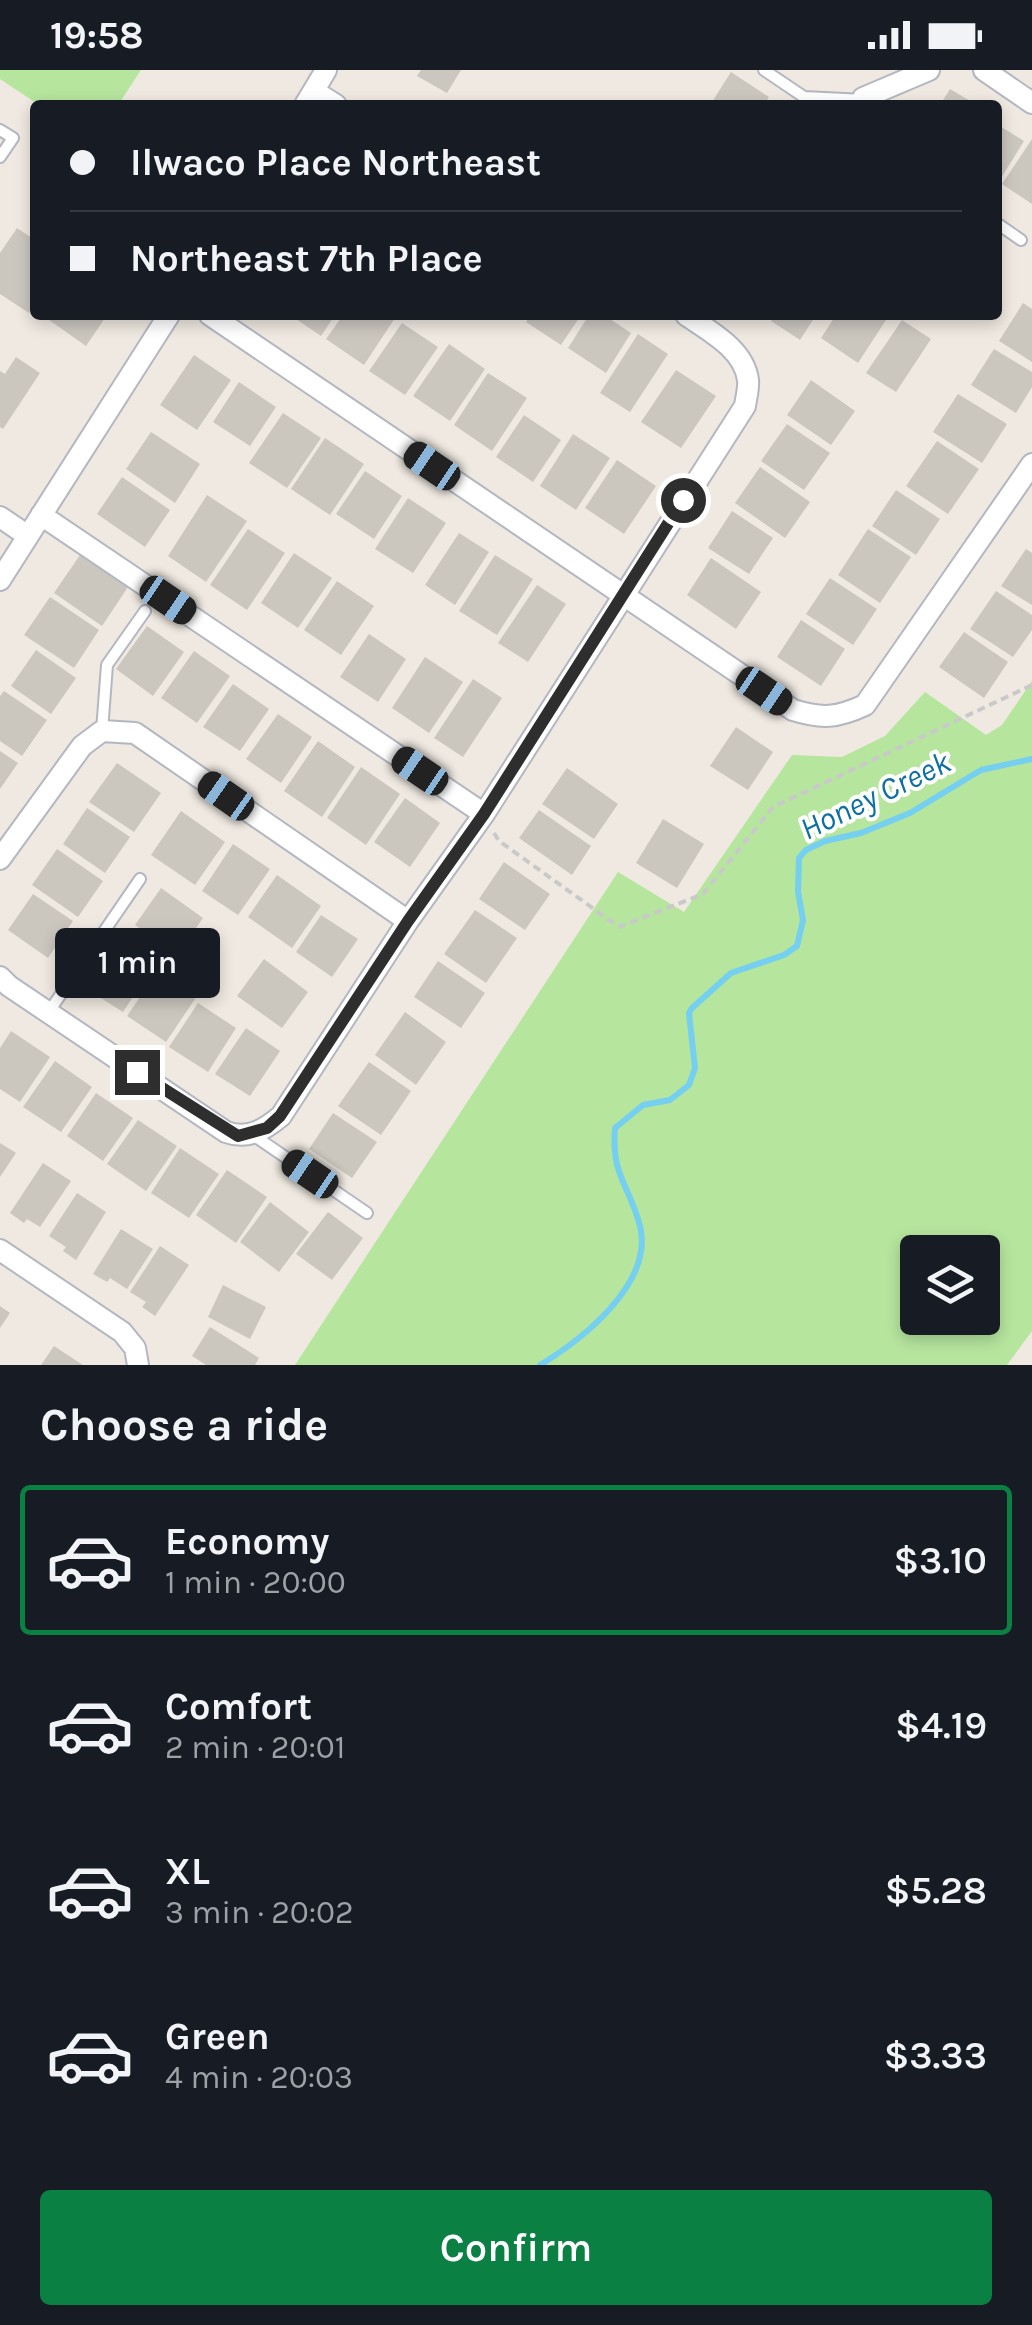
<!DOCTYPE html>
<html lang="en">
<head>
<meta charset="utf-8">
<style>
  body { margin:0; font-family:Karla,sans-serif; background:#242831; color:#f1f3f6; height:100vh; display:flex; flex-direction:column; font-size:38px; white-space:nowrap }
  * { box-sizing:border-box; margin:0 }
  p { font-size:32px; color:#9ea1a6 }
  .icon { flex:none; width:55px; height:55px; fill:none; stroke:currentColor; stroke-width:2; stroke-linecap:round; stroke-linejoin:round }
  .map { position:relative; height:1295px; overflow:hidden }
  .drawer { display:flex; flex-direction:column; background:#171b24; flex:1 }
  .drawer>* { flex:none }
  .banner { position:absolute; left:30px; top:30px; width:972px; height:220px; border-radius:10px; box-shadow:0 5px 15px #0003; display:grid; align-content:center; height:220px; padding:0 40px; background:#171b24 }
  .tools { position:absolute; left:900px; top:1165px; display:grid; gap:20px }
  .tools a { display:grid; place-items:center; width:100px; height:100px; border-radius:10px; background:#171b24; box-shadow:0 5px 15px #0003; font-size:50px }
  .end { position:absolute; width:45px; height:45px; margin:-22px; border:12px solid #2e2e2e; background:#fff; box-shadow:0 0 0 5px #fff }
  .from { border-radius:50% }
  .bubble { position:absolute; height:70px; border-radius:10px; background:#171b24; box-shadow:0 5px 15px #0003; font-size:32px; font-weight:600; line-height:70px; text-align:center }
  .car { position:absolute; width:30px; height:60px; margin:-30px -15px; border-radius:12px; box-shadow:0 0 8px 2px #0007; background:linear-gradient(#222 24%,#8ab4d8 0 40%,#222 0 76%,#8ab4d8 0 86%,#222 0) }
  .banner b { display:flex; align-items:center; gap:35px; height:95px; font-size:38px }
  .banner b+b { border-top:2px solid #363941 }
  .banner i { width:25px; height:25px; background:#f1f3f6 }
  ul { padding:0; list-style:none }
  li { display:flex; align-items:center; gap:30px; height:150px; margin:0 20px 15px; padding:0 20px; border:5px solid transparent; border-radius:10px }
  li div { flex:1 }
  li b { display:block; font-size:38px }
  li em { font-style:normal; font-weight:600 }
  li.current { border-color:#0b8043 }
  li>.icon { width:90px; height:90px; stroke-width:1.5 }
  h2 { padding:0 40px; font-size:45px; line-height:120px }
  .cta { display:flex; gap:20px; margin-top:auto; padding:20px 40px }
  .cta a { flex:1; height:115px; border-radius:10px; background:#0b8043; color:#fff; font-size:40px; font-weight:600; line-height:115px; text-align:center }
  .status { display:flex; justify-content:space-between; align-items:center; height:70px; padding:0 50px; background:#171b24; direction:ltr }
  .status svg { height:28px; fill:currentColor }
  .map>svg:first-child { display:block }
</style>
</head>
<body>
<div class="status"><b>19:58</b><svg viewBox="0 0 49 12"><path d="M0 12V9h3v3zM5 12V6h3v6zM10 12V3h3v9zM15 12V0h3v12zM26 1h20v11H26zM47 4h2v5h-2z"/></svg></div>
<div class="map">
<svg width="1032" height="1295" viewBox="0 0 1032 1295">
  <rect width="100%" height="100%" fill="#efe9e1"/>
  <!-- green -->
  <path fill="#b6e59e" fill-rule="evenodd" d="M0,0H141L118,35H39L0,9Z
    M1032,611V1261L1007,1295H295L618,802L684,842L792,685L842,687L885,666L925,622L986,665L1002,655ZM918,1182H982V1248H918Z"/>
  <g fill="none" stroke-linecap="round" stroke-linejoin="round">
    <!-- stream -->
    <path stroke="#75cff0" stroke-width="6" d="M540,1295C583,1269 654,1213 640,1156C629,1114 611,1106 615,1058L643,1035L670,1030L689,1015L695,998L689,943L692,938L731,903L784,885L797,876L803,850L798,822L799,788L806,780L825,771L861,763L910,743L981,700L1032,689"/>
  </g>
  <!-- building -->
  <path fill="#cbc7bf" d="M421,0H461L447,23L417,6Z
    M731,2L769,27L764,35H710Z
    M950,19L977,35H940Z
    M998,55L1024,71L998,113Z
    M1032,69V134L1002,114Z
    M17,158L35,170V235L29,243L0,224V183Z
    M1023,233L1032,239V292L999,271Z
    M42,245H107L86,276Z
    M290,245H335L321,266Z
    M343,245H391L395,248L364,295L326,269Z
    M531,245H581L561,275L526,252Z
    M589,245H604L631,263L606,303L568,278Z
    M775,245H816L800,270L771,251Z
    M836,245H879L886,250L858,293L821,268Z
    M902,250L931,269L896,322L866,303Z
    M402,253L438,277L405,325L369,301Z
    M638,264L668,284L630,342L600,323Z
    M449,274L485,299L450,351L413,326Z
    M994,279L1032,302V317L1016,343L971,315Z
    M194,285L231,310L197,360L160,335Z
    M16,287L40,303L3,359L0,357V301L5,304Z
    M676,300L716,326L681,378L641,352Z
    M488,303L527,328L492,381L454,355Z
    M811,310L855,341L831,375L787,345Z
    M239,312L276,337L250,376L213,352Z
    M958,324L1007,354L982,393L933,362Z
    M283,343L321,368L287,418L249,393Z
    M524,345L561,370L533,412L496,387Z
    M787,354L830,383L804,420L761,391Z
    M151,362L200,394L175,433L126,399Z
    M573,364L610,388L576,440L540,416Z
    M325,368L364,394L330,445L291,419Z
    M937,371L979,399L948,444L906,416Z
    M617,390L656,416L624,464L585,438Z
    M760,397L810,432L785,468L735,433Z
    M365,401L402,426L374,469L336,444Z
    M122,407L170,440L145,477L97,444Z
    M896,420L940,449L916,485L872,456Z
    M207,425L247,451L206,512L168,486Z
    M408,428L446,453L413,503L375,479Z
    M732,441L773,468L749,504L708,478Z
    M248,459L285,483L247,540L210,515Z
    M868,459L911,487L880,533L838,505Z
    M459,463L489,482L455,535L425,515Z
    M1026,479L1032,483V535L1001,516Z
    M294,483L332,508L298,558L261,533Z
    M80,485L128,517L102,556L54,523Z
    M495,485L533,509L497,565L459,541Z
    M711,488L761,522L736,559L687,525Z
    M830,508L877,539L853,575L806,544Z
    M337,511L374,536L341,585L304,560Z
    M537,515L566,534L528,592L498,573Z
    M996,521L1032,545V560L1013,587L970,559Z
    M50,527L99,560L74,598L24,565Z
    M801,550L845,579L821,616L777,587Z
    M147,556L184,582L153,626L116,599Z
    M964,562L1008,592L984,628L939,597Z
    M369,564L406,589L378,632L340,607Z
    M36,580L76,608L51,644L11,616Z
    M194,581L230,606L197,653L161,628Z
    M425,587L463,612L429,663L392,638Z
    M473,609L502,628L463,687L434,668Z
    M233,614L269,639L240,681L203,657Z
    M4,621L47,650L22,686L0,671V626Z
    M278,644L312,667L281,713L246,689Z
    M736,657L773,682L748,720L710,696Z
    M318,671L355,697L322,747L284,721Z
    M0,681L18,693L0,719Z
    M117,693L161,723L134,762L89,732Z
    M361,697L400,724L366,775L327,748Z
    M567,698L618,734L594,769L542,734Z
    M405,728L440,753L410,797L374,772Z
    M87,738L130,767L105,803L63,774Z
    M539,740L591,776L572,805L519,768Z
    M181,741L225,772L195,815L151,785Z
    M663,749L704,774L677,818L636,793Z
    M233,774L270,799L238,845L202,821Z
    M57,779L103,811L78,847L32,815Z
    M504,792L550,824L525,860L479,829Z
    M277,805L321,836L292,878L248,847Z
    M161,818L203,848L178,884L135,855Z
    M33,824L73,851L48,888L8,860Z
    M475,840L517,868L486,913L444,884Z
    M321,845L358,869L332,907L296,882Z
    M114,874L152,898L123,942L85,918Z
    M264,889L308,922L282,958L237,926Z
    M438,891L485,923L461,958L414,927Z
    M159,899L197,926L166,972L127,946Z
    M198,933L236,958L208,1002L169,977Z
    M405,942L446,972L416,1015L375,985Z
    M246,958L280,981L250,1026L215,1004Z
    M11,961L50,987L20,1032L0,1019V978Z
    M55,991L92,1017L61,1062L23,1037Z
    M369,992L411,1021L381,1065L338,1036Z
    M96,1023L133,1048L103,1091L67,1066Z
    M333,1043L377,1072L352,1108L309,1079Z
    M138,1050L177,1076L146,1121L107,1094Z
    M0,1073L16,1083L0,1107Z
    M180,1078L219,1104L189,1148L151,1123Z
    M43,1093L71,1111L40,1157L27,1149L24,1153L10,1143Z
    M227,1100L267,1127L236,1173L196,1145Z
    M77,1123L106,1142L76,1190L63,1181L66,1177L49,1166Z
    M270,1132L309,1162L279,1202L240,1172Z
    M328,1142L363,1168L332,1210L296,1184Z
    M121,1159L153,1179L127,1219L110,1208L107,1212L93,1204Z
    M160,1176L189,1195L155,1246L142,1237L146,1232L130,1222Z
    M223,1215L266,1237L250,1269L208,1247Z
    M0,1236L10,1243L0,1258Z
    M210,1257L259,1288L255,1295H206L192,1286Z
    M54,1276L83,1295H41Z"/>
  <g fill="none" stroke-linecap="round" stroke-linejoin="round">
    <!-- lane casing -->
    <g stroke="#b4b7c1" stroke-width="14">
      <path id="lane" d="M764,0L804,27L864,30
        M0,60L13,68L0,87
        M998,154L1021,170
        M102,661L107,595L145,541
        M48,943L140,809
        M253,1065L367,1143"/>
    </g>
    <!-- street casing -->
    <g stroke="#b4b7c1" stroke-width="24">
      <path id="street" d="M984,0L1032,33
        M314,21L336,35
        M863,28L929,0
        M305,35L326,0
        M210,245L793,640C822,649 837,648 865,635L1032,394
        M41,445L484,744
        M0,447L28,466
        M0,510L169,245
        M0,789L82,676L102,661L135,663L408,851
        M0,907L9,916L226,1062C248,1070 264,1060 281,1046L408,851L484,744L745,336C746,328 749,318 748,310C744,279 709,261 686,245
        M0,1180L122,1262L135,1278L138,1295"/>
    </g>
    <!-- path -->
    <path stroke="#c9c9c9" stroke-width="4" stroke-dasharray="8 5" stroke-linecap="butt" d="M494,763L499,771L619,857L703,824L773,737L1032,615"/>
    <!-- lane -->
    <use href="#lane" stroke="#fff" stroke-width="10"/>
    <!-- street -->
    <use href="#street" stroke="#fff" stroke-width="20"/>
  </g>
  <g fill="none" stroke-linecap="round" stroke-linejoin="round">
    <!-- route -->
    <path stroke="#2e2e2e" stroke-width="12" d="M137,1002L238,1066L267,1058L280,1046L408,851L484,744L683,430"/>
  </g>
  <g text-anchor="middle" stroke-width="8" stroke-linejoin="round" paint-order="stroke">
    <!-- water labels -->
    <g font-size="32" font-style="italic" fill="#0d6fa3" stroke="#fff">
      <text transform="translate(875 725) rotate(-26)" y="11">Honey Creek</text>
    </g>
  </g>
</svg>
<div class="tools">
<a><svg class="icon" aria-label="layers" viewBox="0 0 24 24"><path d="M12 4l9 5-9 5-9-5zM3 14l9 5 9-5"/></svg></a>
</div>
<i class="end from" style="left:683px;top:430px"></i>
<i class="end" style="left:137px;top:1002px"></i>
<div class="bubble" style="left:55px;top:858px;width:165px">1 min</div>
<i class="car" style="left:432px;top:396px;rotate:304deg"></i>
<i class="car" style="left:168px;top:530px;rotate:124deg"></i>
<i class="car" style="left:764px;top:621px;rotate:124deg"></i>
<i class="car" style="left:420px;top:701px;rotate:304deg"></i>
<i class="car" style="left:226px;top:726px;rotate:305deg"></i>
<i class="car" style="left:310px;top:1104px;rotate:304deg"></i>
<div class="banner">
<b><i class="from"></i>Ilwaco Place Northeast</b>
<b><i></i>Northeast 7th Place</b>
</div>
</div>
<section class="drawer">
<h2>Choose a ride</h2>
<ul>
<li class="current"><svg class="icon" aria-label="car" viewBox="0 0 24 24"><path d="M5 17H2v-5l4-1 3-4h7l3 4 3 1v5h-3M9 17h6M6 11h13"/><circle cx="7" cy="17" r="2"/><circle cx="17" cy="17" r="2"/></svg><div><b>Economy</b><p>1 min · 20:00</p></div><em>$3.10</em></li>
<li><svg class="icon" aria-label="car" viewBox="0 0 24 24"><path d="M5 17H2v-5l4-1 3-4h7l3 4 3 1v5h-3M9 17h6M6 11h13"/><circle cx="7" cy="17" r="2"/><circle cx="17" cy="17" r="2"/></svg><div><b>Comfort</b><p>2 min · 20:01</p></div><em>$4.19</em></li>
<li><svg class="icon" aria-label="car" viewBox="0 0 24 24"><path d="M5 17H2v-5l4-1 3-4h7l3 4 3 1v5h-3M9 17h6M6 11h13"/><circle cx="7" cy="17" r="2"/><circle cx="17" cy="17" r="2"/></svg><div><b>XL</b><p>3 min · 20:02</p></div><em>$5.28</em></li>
<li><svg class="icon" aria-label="car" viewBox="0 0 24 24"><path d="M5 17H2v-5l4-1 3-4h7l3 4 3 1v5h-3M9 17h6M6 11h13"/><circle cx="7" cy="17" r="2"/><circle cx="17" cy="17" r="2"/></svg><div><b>Green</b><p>4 min · 20:03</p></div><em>$3.33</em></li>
</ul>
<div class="cta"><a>Confirm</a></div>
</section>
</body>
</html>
